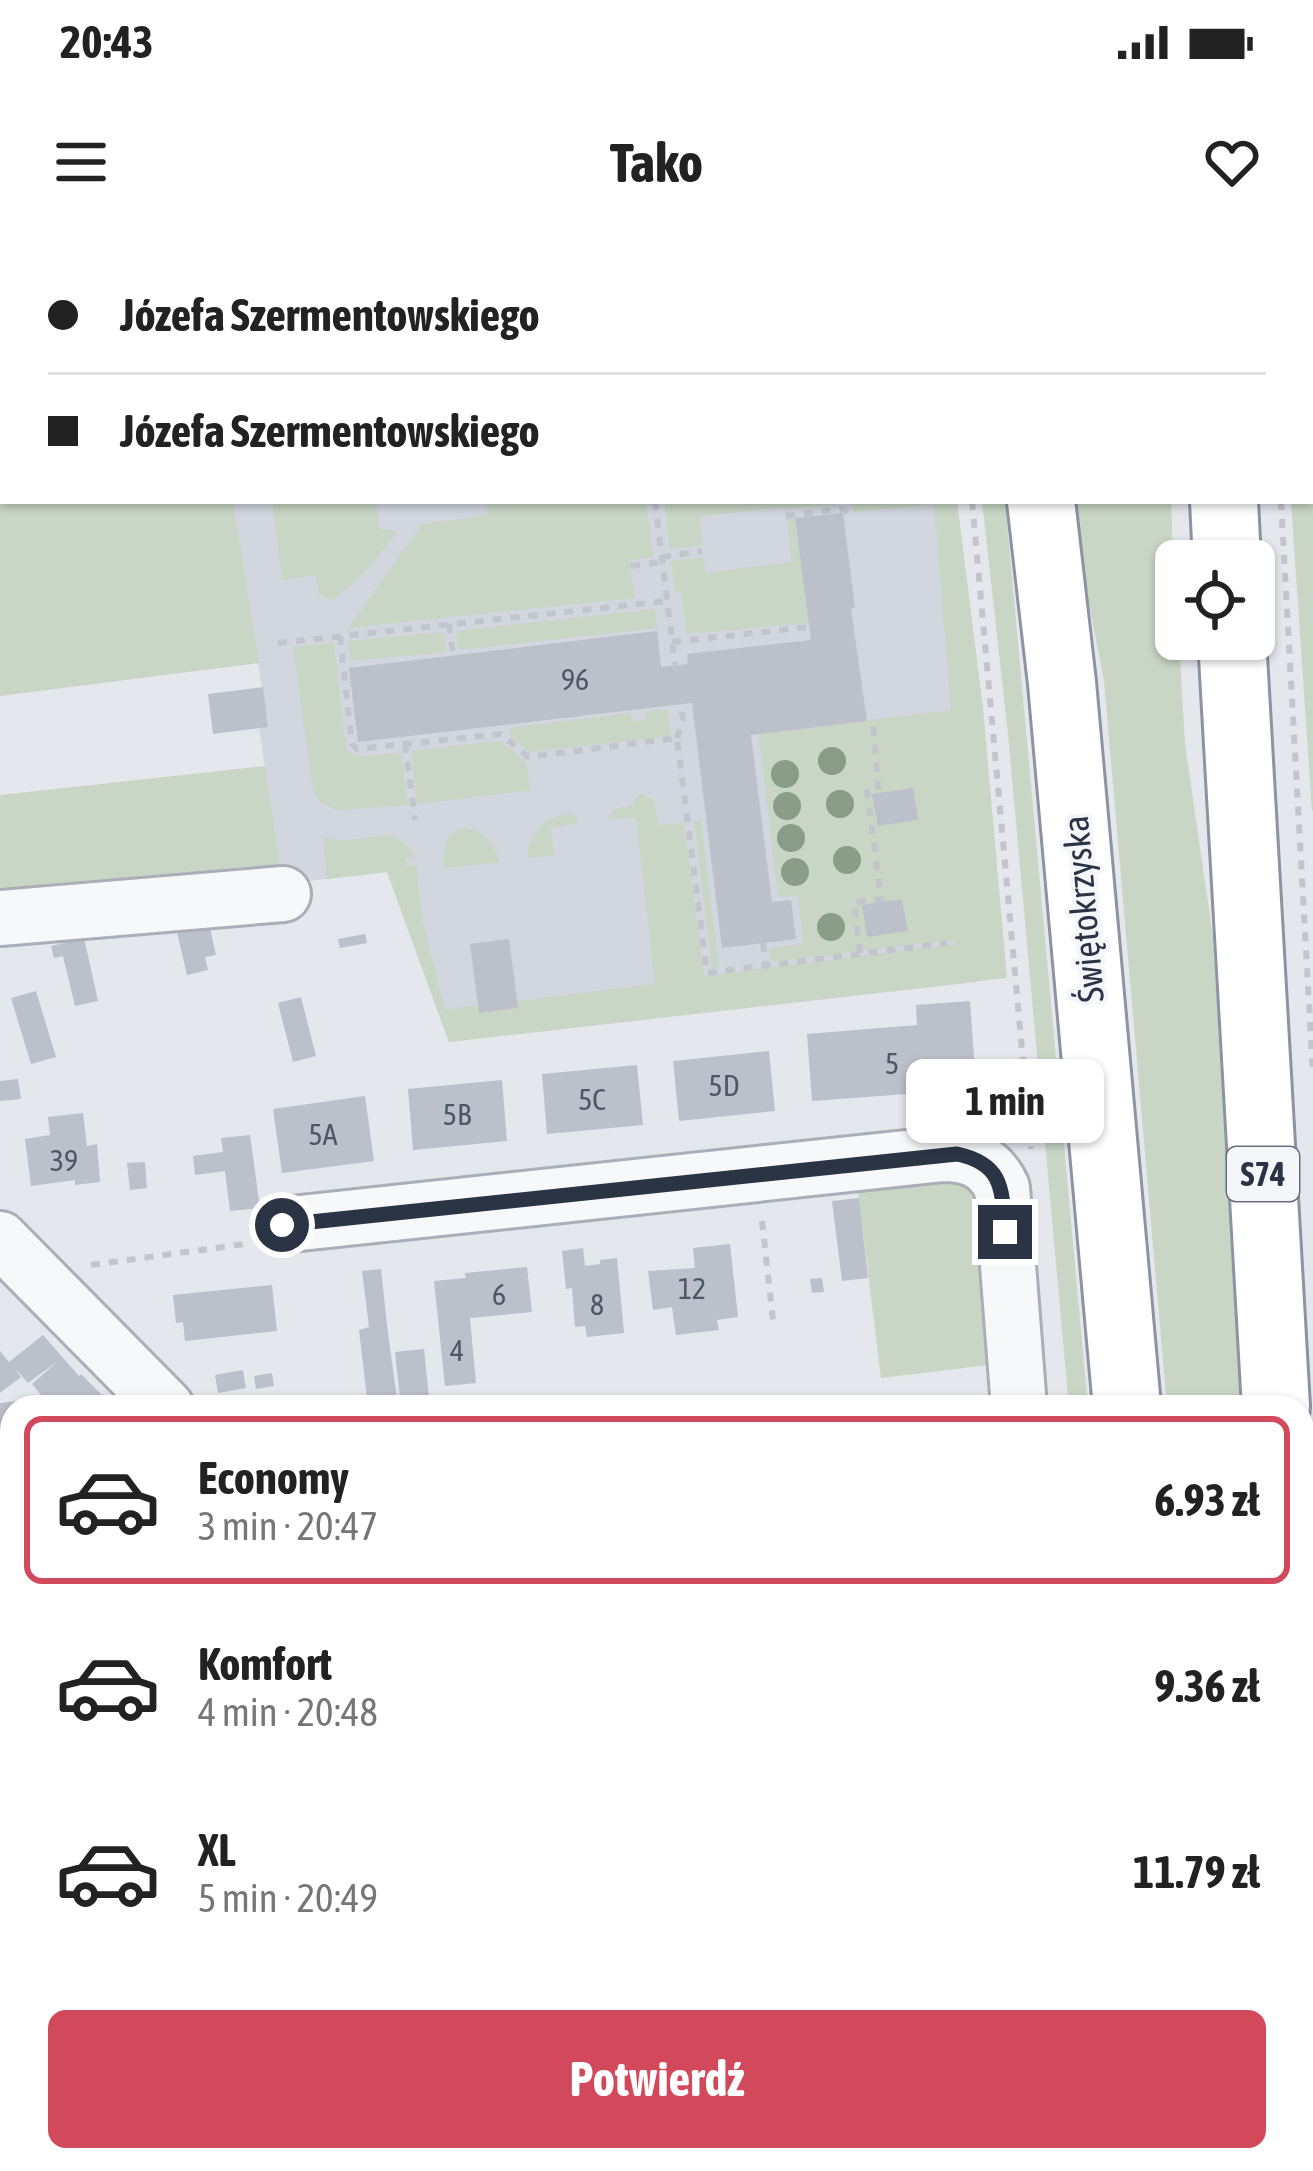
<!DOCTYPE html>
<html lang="pl">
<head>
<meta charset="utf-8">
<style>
  body { margin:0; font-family:"Asap Condensed",sans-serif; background:#f6f6f6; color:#222; height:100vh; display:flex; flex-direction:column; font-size:45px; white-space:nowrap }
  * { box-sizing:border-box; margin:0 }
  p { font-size:39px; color:#767676 }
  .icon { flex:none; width:66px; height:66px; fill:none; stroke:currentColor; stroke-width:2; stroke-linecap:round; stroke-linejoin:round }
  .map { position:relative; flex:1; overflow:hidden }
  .drawer { position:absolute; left:0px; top:1155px; width:1314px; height:777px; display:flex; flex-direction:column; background:#fff; border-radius:36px 36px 0 0; box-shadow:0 3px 9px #0004 }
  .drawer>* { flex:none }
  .hud { position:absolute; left:0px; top:0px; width:1314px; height:264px; box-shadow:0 3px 9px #0004; display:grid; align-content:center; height:264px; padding:0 48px; background:#fff }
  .tools { position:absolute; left:1155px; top:300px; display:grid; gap:24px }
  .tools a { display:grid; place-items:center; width:120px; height:120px; border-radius:18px; background:#fff; box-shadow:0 3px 9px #0004; font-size:60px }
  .end { position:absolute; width:54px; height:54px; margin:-27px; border:15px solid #2b3445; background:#fff; box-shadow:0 0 0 6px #fff }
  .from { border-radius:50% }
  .bubble { position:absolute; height:84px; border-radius:18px; background:#fff; box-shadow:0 3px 9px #0004; font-size:39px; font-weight:700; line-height:84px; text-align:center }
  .hud b { display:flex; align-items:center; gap:42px; height:114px; font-size:45px }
  .hud b+b { border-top:3px solid #e0e0e0 }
  .hud i { width:30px; height:30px; background:#222 }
  ul { padding:21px 0 0; list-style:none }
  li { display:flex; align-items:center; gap:36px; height:168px; margin:0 24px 18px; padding:0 24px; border:6px solid transparent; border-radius:18px }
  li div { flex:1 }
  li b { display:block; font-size:45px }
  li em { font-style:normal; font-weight:700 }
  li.active { border-color:#d1495b }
  li>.icon { width:108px; height:108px; stroke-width:1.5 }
  .action { display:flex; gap:24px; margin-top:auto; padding:24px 48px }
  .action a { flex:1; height:138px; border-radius:18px; background:#d1495b; color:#fff; font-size:48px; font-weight:700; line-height:138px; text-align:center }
  .status { display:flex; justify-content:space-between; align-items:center; height:84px; padding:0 60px; background:#fff; direction:ltr }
  .status svg { height:33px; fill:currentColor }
  header { display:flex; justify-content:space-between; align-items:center; height:156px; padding:0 48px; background:#fff; font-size:54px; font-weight:700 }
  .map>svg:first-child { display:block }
</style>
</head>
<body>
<div class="status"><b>20:43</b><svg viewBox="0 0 49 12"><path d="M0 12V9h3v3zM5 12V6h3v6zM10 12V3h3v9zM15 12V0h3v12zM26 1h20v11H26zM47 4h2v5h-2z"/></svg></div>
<header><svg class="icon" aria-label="menu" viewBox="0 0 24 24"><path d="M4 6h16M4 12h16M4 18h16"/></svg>Tako<svg class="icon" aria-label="heart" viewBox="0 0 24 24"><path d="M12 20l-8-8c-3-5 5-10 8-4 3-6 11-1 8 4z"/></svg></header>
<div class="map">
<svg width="1313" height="1931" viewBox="0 0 1313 1931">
  <rect width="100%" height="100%" fill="#e4e7ec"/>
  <!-- built -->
  <path fill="#d2d6de" d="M233,261H934L977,742L449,802L387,632L283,644L259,488L268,486Z"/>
  <!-- green -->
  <path fill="#c9d6c5" d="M0,0H275L248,3H3V31H0Z
    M1313,32V570L1312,571L1291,261H1311Z
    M0,255H3V261H233L259,423L0,456Z
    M272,261H376L379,289L394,291L396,294L361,337L333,360L319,355L316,335L282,340Z
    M487,261H646L653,317L630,320L634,358L348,388L422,284L488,275Z
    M664,261H957L983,468L1007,738L449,802L387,632L327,639L323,597L343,601L388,595L407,604L415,617L406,618L407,626L416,625L422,678L445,770L478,765L479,772L518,768L517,761L655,744L636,578L608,579L614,569L633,565L636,557L642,553L654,561L658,586L684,582L704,736L954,704L953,700L771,722L769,708L803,704L798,656L778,657L759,494L951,470L934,264L854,272L850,263L785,269L784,267L700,276L702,306L670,309Z
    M982,261H1005L1088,1167H1069L1008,494Z
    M1069,261H1171L1176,399H1179L1185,504L1213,697L1241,1167H1167L1104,441Z
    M795,278L809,383L687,394L681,353L675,352L671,321L703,317L706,333L792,322L787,279Z
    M655,369L657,388L458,410L456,391Z
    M444,392L446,412L350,421L348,401Z
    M334,402L346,508L357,516L401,513L408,565L336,570L320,562L313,550L293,407Z
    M667,469L671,496L529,512L511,497L510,488L630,473L632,482L646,480V471Z
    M495,501L502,502L526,522L530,550L417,564L411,511Z
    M265,526L283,644L0,671V555Z
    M571,574L576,577L577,583L551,588L554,615L527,618C530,592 544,576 571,574Z
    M694,581H701L719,728L712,729Z
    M466,588C484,591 496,604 499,622L444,628C443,610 444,591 466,588Z
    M951,933L978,951L997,1124L881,1138L857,943Z
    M12,1776V1920H121V1931H0V1777Z
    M252,1920H762L765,1931H254Z"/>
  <!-- building -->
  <path fill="#bbc0ca" d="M843,273L855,368L851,369L867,481L751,495L772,662L791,660L796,699L722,708L692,463L358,502L349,428L657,391L661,427L688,424L687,414L811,400L795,278Z
    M263,447L268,487L213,494L208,454Z
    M913,548L918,580L878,586L872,554Z
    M902,659L908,691L867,697L862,665Z
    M205,666L216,715L205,717L208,730L187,735L173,675Z
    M365,694L367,703L340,708L338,699Z
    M84,698L98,761L75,766L63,716L54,718L51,706Z
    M509,699L518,768L479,773L470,704Z
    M36,751L56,817L31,824L11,758Z
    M301,757L316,816L293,822L278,763Z
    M970,761L977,861L928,865V875L909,877L907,854L812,861L807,794L917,785L916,765Z
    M769,811L775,871L679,881L673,821Z
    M637,825L643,885L547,894L542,834Z
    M18,839L21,859L0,861V841Z
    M502,840L507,901L413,910L408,849Z
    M365,856L374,921L282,933L273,869Z
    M83,873L87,906L97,904L100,942L75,945V940L31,946L25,899L50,895L48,877Z
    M250,895L260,968L230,971L225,931L195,935L193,916L223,912L221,898Z
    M145,922L147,948L130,950L127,923Z
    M859,958L868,1038L842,1041L832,961Z
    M730,1004L738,1077L717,1080L719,1090L676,1095L672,1067L653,1070L648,1031L695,1028L693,1008Z
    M583,1008L585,1026L600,1024V1020L617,1018L624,1093L587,1097L585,1086L575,1087L572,1048L566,1049L562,1011Z
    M527,1027L532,1072L470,1078L476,1143L445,1146L434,1041L466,1038L465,1033Z
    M381,1029L387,1085L398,1167H368L359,1090L369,1087L362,1031Z
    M822,1038L824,1052L812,1053L810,1039Z
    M272,1045L277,1091L185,1101L183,1082L176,1083L173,1055Z
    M43,1095L79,1136L81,1134L112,1165L66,1166L61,1159L51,1167L32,1144L58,1121L28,1143L15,1128L21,1137L0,1153V1111L9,1122Z
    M424,1109L430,1167H401L395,1112Z
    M243,1130L246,1148L218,1153L215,1135Z
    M272,1133L274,1146L256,1149L254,1136Z
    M26,1160L27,1167H12V1188L0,1190V1163Z
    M12,1219V1279L0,1280V1220Z
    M12,1530V1594L7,1595L0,1532Z
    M919,1920H978L979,1931H920Z"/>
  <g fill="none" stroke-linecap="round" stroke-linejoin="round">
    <!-- minor casing -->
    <g stroke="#a9aeb7" stroke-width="60">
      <path id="minor" d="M0,208L3,207
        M0,678L283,654
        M282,985L943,914C970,914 990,922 1002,948L1019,1167
        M0,999L166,1167
        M0,1674L12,1671
        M787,1920L790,1931"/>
    </g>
    <!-- major casing -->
    <g stroke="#a3abb8" stroke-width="72">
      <path id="major" d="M1016,0V3
        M1202,0L1203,3
        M444,3L473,0
        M0,49H3"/>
    </g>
    <!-- highway casing -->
    <g stroke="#8b94a3" stroke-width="72">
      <path id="highway" d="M913,0L918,3
        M1260,3L1262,0
        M1041,261L1062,443L1127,1167
        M1224,261L1227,321
        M1232,399L1276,1167
        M1302,1401L1313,1463
        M1302,1771L1311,1931
        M1180,1920L1181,1931
        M1245,1920L1246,1931"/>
    </g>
    <!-- path -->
    <path stroke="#c2c5cb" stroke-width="6" stroke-dasharray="9 9" stroke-linecap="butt" d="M1311,30L1313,33
      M0,117L3,118
      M0,148H3
      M655,261L675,425
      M972,261L1031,909
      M1281,261L1313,835
      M786,276L843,269L848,272
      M662,317L702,311
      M631,326L662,322
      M449,384L453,415
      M340,396L352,504L357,509L501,494L528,517L677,498L707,733L947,703
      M672,402L809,387
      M278,403L667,361
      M677,498L683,480L681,464
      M405,504L415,580
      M763,703L766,725
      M860,713L854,662L881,659L867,549L878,547L873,480
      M762,981L773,1080
      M91,1025L245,1004
      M79,1920L80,1931
      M1073,1920L1080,1931
      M1116,1920L1117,1931"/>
    <!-- minor -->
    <use href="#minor" stroke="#f7f8fa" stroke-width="54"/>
    <!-- major -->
    <use href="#major" stroke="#fff" stroke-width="66"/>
    <!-- highway -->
    <use href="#highway" stroke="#fff" stroke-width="66"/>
    <!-- path-bridge -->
    <path stroke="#c2c5cb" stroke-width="6" stroke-dasharray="9 9" stroke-linecap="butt" d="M1302,1843L1313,1842"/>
  </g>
  <!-- trees -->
  <g fill="#899d89">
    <circle cx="832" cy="521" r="14"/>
    <circle cx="785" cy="534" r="14"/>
    <circle cx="840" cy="564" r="14"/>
    <circle cx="787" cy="566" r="14"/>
    <circle cx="791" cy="598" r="14"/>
    <circle cx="847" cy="620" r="14"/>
    <circle cx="795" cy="632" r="14"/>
    <circle cx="831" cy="687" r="14"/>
  </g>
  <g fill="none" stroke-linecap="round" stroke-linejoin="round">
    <!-- route -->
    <path stroke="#2b3445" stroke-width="15" d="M282,985L957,914C1004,924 1002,950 1005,992"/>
  </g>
  <g text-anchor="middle" stroke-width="9" stroke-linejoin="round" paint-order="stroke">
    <!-- number labels -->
    <g font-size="30" fill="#4f5766">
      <text x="575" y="450">96</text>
      <text x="892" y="834">5</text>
      <text x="724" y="856">5D</text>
      <text x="592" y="870">5C</text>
      <text x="457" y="885">5B</text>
      <text x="323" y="905">5A</text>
      <text x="64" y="931">39</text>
      <text x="692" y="1059">12</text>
      <text x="499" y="1065">6</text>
      <text x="597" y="1075">8</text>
      <text x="457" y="1121">4</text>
    </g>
    <!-- shield labels -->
    <rect fill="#f4f6f9" stroke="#676e7b" stroke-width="3" x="1227" y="907" width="72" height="54" rx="9"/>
    <g font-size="33" font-weight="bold" fill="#2b3445">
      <text x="1263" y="946">S74</text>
    </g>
    <!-- street labels -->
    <g font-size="36" fill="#2b3445" stroke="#f4f6f9">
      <text transform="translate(1083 669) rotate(-95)" y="13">Świętokrzyska</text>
    </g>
  </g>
</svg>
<div class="tools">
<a><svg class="icon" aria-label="locate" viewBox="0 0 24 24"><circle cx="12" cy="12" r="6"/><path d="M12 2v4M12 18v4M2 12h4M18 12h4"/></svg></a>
</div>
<i class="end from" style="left:282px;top:985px"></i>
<i class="end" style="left:1005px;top:992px"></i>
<div class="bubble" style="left:906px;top:819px;width:198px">1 min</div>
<div class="hud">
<b><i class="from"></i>Józefa Szermentowskiego</b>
<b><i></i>Józefa Szermentowskiego</b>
</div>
<section class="drawer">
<ul>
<li class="active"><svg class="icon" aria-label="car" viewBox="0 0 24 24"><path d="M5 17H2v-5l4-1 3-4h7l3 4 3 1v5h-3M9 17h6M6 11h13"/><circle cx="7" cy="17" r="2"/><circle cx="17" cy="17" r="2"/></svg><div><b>Economy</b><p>3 min · 20:47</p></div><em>6.93 zł</em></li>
<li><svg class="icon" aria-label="car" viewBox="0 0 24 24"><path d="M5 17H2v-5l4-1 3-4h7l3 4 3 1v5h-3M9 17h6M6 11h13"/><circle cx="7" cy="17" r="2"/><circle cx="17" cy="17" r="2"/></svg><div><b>Komfort</b><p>4 min · 20:48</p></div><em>9.36 zł</em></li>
<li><svg class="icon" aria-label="car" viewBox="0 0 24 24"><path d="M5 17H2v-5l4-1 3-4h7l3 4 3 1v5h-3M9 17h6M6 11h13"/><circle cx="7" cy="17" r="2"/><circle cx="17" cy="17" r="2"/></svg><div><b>XL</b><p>5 min · 20:49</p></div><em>11.79 zł</em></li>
</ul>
<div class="action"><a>Potwierdź</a></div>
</section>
</div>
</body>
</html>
